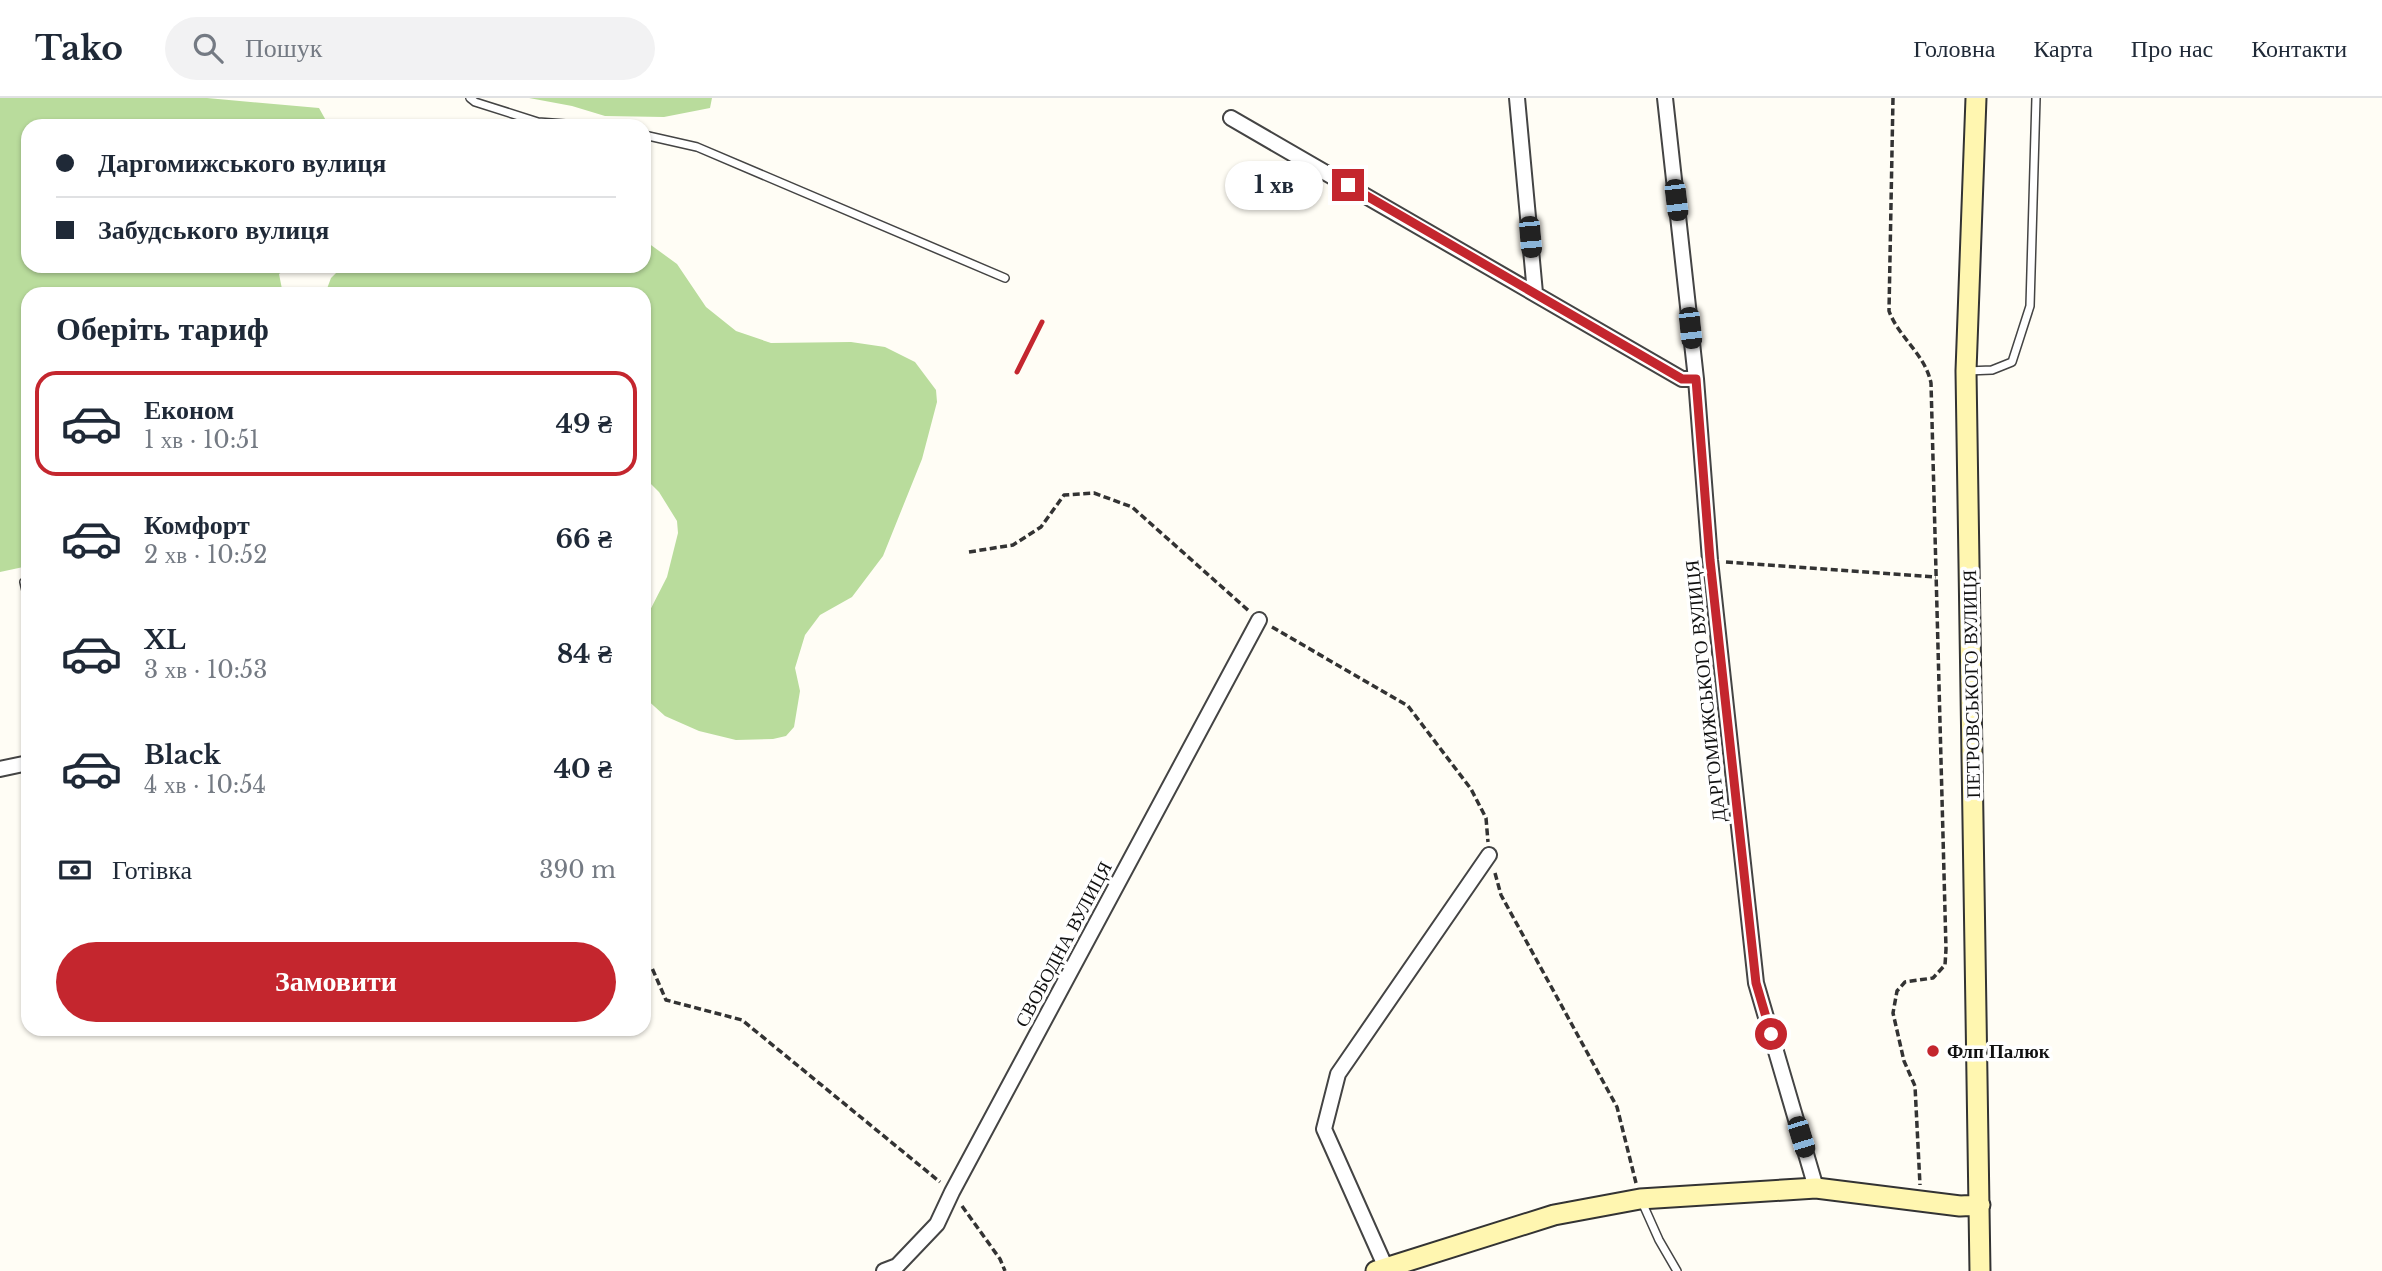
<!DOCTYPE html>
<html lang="uk">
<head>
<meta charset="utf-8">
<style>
  body { margin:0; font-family:"Libre Baskerville",serif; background:#f2f2f3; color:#1f2937; height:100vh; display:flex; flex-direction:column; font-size:26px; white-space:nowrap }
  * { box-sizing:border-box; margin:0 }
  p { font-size:23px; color:#747a83 }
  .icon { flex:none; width:38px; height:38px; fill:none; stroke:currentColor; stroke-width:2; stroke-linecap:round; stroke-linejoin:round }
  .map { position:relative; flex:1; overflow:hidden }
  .panel { position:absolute; left:21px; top:189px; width:630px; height:749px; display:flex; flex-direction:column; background:#fff; border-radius:21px; box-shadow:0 2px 5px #0004 }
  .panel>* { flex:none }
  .top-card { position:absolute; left:21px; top:21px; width:630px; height:154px; border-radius:21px; box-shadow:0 2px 5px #0004; display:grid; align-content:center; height:154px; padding:0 35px; background:#fff }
  .end { position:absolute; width:32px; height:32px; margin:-16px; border:9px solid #c4262e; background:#fff; box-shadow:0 0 0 4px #fff }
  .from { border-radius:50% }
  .bubble { position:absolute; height:49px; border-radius:24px; background:#fff; box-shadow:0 2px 5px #0004; font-size:23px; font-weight:700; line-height:49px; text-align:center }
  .car { position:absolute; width:21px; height:42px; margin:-21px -10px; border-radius:9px; box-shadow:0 0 5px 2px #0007; background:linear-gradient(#222 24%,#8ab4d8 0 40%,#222 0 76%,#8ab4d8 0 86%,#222 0) }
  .top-card b { display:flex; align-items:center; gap:24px; height:66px; font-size:26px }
  .top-card b+b { border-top:2px solid #e0e1e3 }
  .top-card i { width:18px; height:18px; background:#1f2937 }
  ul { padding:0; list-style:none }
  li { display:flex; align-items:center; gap:21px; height:105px; margin:0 14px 10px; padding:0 21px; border:4px solid transparent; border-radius:21px }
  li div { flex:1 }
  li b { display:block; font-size:26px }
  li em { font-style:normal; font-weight:700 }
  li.active { border-color:#c4262e }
  li>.icon { width:63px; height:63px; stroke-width:1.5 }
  h2 { padding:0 35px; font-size:32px; line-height:84px }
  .pay { display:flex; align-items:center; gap:18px; height:77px; padding:0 35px; font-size:26px }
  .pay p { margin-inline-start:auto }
  .button { display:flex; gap:14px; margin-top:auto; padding:14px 35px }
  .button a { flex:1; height:80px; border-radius:42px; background:#c4262e; color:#fff; font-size:28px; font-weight:700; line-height:80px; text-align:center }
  header { display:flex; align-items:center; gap:42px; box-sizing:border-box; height:98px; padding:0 35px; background:#fff; border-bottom:2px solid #e0e1e3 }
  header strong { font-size:33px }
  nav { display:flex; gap:38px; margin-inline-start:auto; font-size:24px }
  .search { width:490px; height:63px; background:#f2f2f3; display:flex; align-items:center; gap:18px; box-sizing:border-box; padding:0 24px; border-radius:38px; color:#747a83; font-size:26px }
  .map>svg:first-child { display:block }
</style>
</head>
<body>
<header>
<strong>Tako</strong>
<div class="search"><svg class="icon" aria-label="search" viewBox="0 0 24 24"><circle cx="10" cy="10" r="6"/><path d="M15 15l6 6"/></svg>Пошук</div>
<nav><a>Головна</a><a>Карта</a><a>Про нас</a><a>Контакти</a></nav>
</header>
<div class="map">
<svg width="2382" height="1173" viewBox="0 0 2382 1173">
  <rect width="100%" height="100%" fill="#fffdf5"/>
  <!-- forest -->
  <path fill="#b9dc9c" d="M0,0H207L319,10L329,28H28V168H290L279,176L283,196H28V468L0,474Z
    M529,0H712L710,10L664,19L605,18L572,8Z
    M644,142L677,166L706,209L736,233L771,245L851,244L885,249L915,264L936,292L937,304L922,361L883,458L852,499L820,517L805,537L795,570L800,593L794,629L786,638L773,641L736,642L699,633L665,618L644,599V524L667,479L678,435L677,423L659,394L644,379V196H325L331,180L343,168H644Z"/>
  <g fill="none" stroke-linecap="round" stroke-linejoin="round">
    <!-- lane casing -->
    <g stroke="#444" stroke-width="10">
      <path id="lane" d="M470,0L475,4L538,24L593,28
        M644,37L697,49L1005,180
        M1967,273L1992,272L2012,264L2030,208L2036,0
        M644,436L646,443L644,477
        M24,484L28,501
        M1642,1104L1659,1142L1677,1173"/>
    </g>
    <!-- street casing -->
    <g stroke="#444" stroke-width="18">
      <path id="street" d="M1517,0L1535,195
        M1665,0L1696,281L1710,462L1756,885L1816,1090
        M1231,20L1682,281H1696
        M0,671L28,665
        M1386,1170L1324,1031L1338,976L1489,757
        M884,1173L897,1168L937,1126L952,1094L1259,522"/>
    </g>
    <!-- secondary casing -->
    <g stroke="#333" stroke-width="23">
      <path id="secondary" d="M1976,0L1966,273L1980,1173
        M1376,1173L1554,1117L1640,1101L1816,1090L1960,1108L1980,1107"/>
    </g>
    <!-- path -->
    <path stroke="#333" stroke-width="3.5" stroke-dasharray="7 3.5" stroke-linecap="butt" d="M1893,0L1889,213C1899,240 1925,256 1931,285L1946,851L1945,867L1933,880L1905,884L1897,893L1893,915L1904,963L1915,988L1920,1087
      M969,454L1013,447L1041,429L1064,397L1094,395L1132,409L1249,513
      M1726,464L1936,479
      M1272,529L1408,608L1471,691L1486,720L1488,744
      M1495,775L1501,797L1617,1009L1636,1085
      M644,865L652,870L666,902L742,922L940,1084
      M962,1108L1000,1161L1005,1173"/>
    <!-- lane -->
    <use href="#lane" stroke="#fff" stroke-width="7"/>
    <!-- street -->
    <use href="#street" stroke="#fff" stroke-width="14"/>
    <!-- secondary -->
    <use href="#secondary" stroke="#fff6b0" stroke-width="19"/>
    <!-- rail -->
    <path stroke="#c4262e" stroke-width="5" d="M1017,274L1042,224"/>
  </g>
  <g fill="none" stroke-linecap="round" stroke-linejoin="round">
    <!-- route -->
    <path stroke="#c4262e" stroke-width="9" d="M1348,87L1682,281H1696L1710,462L1756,885L1771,936"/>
  </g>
  <!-- markers -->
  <circle fill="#c4262e" stroke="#fff" stroke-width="2.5" cx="1933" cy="953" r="7"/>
  <g text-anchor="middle" stroke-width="7" stroke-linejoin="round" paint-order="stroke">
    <!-- street labels -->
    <g font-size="19" fill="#111" stroke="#fff">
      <text transform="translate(1971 586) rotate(-91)" y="7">ПЕТРОВСЬКОГО ВУЛИЦЯ</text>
      <text transform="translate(1705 593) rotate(-96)" y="7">ДАРГОМИЖСЬКОГО ВУЛИЦЯ</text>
      <text transform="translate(1063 846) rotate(-62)" y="7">СВОБОДНА ВУЛИЦЯ</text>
    </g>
    <!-- poi labels -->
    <g font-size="19" font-weight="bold" fill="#111" stroke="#fff" text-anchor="start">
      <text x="1947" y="960">Флп Палюк</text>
    </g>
  </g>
</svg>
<i class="end from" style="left:1771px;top:936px"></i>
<i class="end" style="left:1348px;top:87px"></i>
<div class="bubble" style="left:1225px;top:63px;width:98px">1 хв</div>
<i class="car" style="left:1676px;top:102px;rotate:173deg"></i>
<i class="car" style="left:1530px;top:139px;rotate:175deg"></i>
<i class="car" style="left:1690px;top:230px;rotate:174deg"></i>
<i class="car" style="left:1801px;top:1039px;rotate:163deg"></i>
<div class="top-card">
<b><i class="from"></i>Даргомижського вулиця</b>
<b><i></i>Забудського вулиця</b>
</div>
<section class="panel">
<h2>Оберіть тариф</h2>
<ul>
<li class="active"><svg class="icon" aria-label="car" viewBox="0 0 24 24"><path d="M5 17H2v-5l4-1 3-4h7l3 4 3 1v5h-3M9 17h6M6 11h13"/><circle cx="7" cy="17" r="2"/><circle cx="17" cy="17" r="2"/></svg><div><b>Економ</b><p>1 хв · 10:51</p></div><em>49 ₴</em></li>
<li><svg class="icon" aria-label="car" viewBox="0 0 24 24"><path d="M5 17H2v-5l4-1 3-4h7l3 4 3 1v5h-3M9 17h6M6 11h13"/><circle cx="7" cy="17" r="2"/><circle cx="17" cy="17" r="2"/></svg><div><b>Комфорт</b><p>2 хв · 10:52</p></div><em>66 ₴</em></li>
<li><svg class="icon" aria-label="car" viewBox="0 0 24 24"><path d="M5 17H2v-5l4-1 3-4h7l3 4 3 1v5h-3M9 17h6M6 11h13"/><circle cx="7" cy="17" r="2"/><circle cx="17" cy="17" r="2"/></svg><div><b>XL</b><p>3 хв · 10:53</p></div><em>84 ₴</em></li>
<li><svg class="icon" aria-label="car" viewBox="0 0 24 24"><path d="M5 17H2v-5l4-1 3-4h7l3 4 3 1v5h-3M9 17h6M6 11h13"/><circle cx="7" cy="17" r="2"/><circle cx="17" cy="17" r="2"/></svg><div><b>Black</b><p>4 хв · 10:54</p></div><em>40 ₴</em></li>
</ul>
<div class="pay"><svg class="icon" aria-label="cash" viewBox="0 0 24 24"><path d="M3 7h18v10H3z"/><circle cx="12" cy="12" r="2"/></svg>Готівка<p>390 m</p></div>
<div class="button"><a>Замовити</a></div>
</section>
</div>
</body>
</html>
